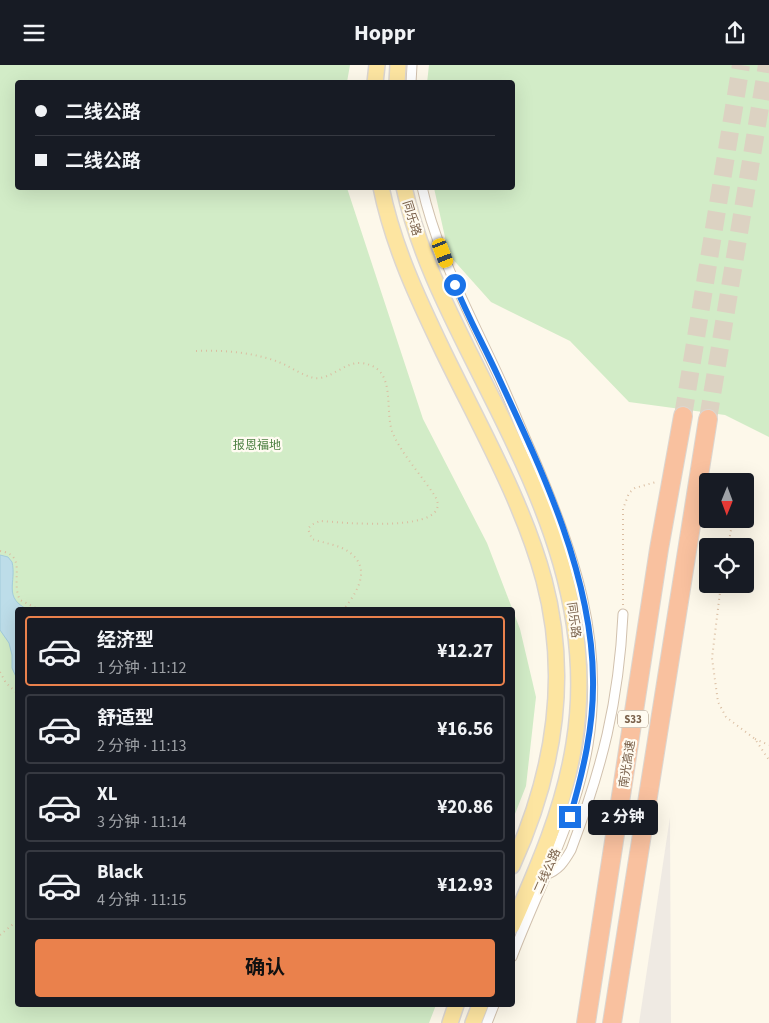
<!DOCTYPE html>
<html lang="zh">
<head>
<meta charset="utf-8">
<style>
  body { margin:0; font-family:"Source Sans 3","Noto Sans SC",sans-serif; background:#242831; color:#f1f3f6; height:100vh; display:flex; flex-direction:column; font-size:19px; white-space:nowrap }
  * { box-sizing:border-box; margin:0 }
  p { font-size:16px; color:#9ea1a6 }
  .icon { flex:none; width:28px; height:28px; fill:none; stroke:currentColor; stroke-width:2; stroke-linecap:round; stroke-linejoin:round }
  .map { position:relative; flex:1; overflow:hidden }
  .panel { position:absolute; left:15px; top:542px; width:500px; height:400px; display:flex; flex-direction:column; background:#171b24; border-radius:5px; box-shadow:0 5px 20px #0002 }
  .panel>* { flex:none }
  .hud { position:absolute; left:15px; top:15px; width:500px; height:110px; border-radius:5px; box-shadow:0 5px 20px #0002; display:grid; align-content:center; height:110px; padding:0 20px; background:#171b24 }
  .needle { width:32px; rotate:181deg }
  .fabs { position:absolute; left:699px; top:408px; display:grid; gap:10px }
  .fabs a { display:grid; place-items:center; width:55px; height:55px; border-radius:5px; background:#171b24; box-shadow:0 5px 20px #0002; font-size:25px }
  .end { position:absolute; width:22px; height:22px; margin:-11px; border:6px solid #1a73e8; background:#fff; box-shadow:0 0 0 2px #fff }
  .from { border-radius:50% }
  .bubble { position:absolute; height:35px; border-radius:5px; background:#171b24; box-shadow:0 5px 20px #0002; font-size:16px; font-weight:700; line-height:35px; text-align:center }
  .car { position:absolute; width:15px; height:30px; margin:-15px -8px; border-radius:6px; box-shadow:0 0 4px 1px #0007; background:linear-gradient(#f5c518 24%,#345 0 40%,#f5c518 0 76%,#345 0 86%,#f5c518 0) }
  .hud b { display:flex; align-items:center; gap:18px; height:48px; font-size:19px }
  .hud b+b { border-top:1px solid #363941 }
  .hud i { width:12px; height:12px; background:#f1f3f6 }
  ul { padding:9px 0 0; list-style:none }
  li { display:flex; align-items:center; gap:15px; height:70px; margin:0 10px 8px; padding:0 10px; border:2px solid #363941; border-radius:5px }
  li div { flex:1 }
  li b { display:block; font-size:19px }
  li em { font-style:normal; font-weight:700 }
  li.current { border-color:#ea814c }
  li>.icon { width:45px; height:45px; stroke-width:1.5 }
  .action { display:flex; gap:10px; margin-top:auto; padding:10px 20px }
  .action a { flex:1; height:58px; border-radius:5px; background:#ea814c; color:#111; font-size:20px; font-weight:700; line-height:58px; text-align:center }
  header { display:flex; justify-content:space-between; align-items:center; height:65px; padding:0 20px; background:#171b24; font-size:22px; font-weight:700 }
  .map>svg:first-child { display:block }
</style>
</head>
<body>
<header><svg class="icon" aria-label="menu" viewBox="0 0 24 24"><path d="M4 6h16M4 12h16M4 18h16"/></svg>Hoppr<svg class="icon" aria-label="share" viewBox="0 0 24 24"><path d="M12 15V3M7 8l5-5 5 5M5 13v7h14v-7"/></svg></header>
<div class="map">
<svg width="769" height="958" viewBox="0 0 769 958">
  <rect width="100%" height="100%" fill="#fdf8ea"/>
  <!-- industrial -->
  <path fill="#efeae3" d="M670,752L671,958H639Z"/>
  <!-- green -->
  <path fill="#d2ecc7" d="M0,0H350L347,17L18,18V122L347,123L423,354L487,478L520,564L536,632L526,721L513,754L512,545H18V940H436L429,958H0Z
    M429,0H769V372L725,350L629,337L570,276L491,237L449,190L434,123L512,122V18H427Z"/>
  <!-- water -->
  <path fill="#bddde9" stroke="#a2ccdb" d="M0,490L8,492L12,497C17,517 2,533 29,545H18L17,614L12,603V590L9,578L0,565Z"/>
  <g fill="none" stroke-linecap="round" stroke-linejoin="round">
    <!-- highway-tunnel -->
    <path stroke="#dcd2c2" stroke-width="18" stroke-dasharray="18 9" stroke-linecap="butt" d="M683,351L741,0
      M708,354L767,0"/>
    <!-- street casing -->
    <g stroke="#d1c1ae" stroke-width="11">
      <path id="street" d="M411,18L412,0
        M422,122C437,188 469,248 497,308C510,336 521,364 533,391C574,487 605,575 588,680C575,757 539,821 512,892
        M545,810C559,805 564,797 571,785C602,703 619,637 623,549
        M487,958L494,940"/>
    </g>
    <!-- primary casing -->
    <g stroke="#dcd6d0" stroke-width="18">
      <path id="primary" d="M375,18L377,0
        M397,18L398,0
        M381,122C393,181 418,234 444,288C479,360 523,437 544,515C570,613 553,711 512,801
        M404,122C420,196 457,262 490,329C546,440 595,552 574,679C564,743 538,802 512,861
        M450,958L456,940
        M473,958L480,940"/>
    </g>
    <!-- highway casing -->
    <g stroke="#dcd6d0" stroke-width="20">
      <path id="highway" d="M586,958L659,484L683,351
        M612,958L708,354"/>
    </g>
    <!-- path -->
    <path stroke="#dabea2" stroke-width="2" stroke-dasharray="1 4" stroke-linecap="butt" d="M196,286C223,285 250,287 276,296C288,300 301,310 314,313C331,315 344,297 361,298C400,302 382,348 394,371C403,390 423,413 435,431C457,470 339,457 320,456L311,460L308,464L312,474C323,478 340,480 349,487C373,504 356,529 343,545
      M728,481L733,454
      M0,486C28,490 10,515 20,535L40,545
      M721,519L712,593L718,637L726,652L755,674L769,695
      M623,540V444L629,428L635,423L656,417
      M0,607L6,618L18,629
      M755,674L769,680
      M0,870L18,855"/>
    <!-- street -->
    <use href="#street" stroke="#fff" stroke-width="9"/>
    <!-- primary -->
    <use href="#primary" stroke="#fde5a1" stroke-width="15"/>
    <!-- highway -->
    <use href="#highway" stroke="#f9c19f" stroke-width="18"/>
  </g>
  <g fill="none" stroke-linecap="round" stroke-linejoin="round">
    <!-- route -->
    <path stroke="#1a73e8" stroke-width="6" d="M455,220C467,250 483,279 497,309C541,403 592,509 593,614C594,661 583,707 570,752"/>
  </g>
  <g text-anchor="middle" stroke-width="4.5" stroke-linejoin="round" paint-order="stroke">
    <!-- shield labels -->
    <rect fill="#fffbf1" stroke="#a28f7d" stroke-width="1" x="618" y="645.5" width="30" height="17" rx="4"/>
    <g font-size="11" font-weight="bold" fill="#7a614b">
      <text x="633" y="658">S33</text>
    </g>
    <!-- street labels -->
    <g font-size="12" fill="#7a614b" stroke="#fffbf1">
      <text transform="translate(412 153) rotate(73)" y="4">同乐路</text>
      <text transform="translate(574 555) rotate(82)" y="4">同乐路</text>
      <text transform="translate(627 699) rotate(-81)" y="4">南光高速</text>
      <text transform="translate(547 806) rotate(-66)" y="4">二线公路</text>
    </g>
    <!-- park labels -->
    <g font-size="12" fill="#4d8042" stroke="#fffbf1">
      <text x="257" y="384">报恩福地</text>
    </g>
  </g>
</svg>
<div class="fabs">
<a><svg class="needle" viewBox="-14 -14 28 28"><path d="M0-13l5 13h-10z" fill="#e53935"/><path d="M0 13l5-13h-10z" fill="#9ea1a6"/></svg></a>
<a><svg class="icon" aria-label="locate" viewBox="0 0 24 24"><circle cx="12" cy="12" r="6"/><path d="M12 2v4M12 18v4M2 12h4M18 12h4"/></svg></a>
</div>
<i class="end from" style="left:455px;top:220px"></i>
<i class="end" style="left:570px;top:752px"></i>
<div class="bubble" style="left:588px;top:735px;width:70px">2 分钟</div>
<i class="car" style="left:443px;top:188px;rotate:159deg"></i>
<div class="hud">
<b><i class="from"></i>二线公路</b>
<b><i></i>二线公路</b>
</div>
<section class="panel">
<ul>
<li class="current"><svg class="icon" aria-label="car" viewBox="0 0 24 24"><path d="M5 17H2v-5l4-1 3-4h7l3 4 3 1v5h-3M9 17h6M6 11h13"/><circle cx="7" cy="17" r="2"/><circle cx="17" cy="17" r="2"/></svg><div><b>经济型</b><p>1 分钟 · 11:12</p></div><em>¥12.27</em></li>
<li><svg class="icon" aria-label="car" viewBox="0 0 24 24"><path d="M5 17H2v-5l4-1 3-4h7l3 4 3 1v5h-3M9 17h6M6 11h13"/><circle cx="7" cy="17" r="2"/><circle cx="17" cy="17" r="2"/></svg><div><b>舒适型</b><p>2 分钟 · 11:13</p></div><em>¥16.56</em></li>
<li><svg class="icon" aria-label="car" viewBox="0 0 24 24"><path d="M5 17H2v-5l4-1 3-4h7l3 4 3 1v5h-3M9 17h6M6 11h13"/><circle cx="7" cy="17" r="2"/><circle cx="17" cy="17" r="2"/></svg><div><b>XL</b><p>3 分钟 · 11:14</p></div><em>¥20.86</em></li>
<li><svg class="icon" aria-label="car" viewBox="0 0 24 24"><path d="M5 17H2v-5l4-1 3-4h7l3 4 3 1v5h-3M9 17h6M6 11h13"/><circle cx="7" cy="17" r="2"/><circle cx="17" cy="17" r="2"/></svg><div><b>Black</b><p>4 分钟 · 11:15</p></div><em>¥12.93</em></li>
</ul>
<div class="action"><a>确认</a></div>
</section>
</div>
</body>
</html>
